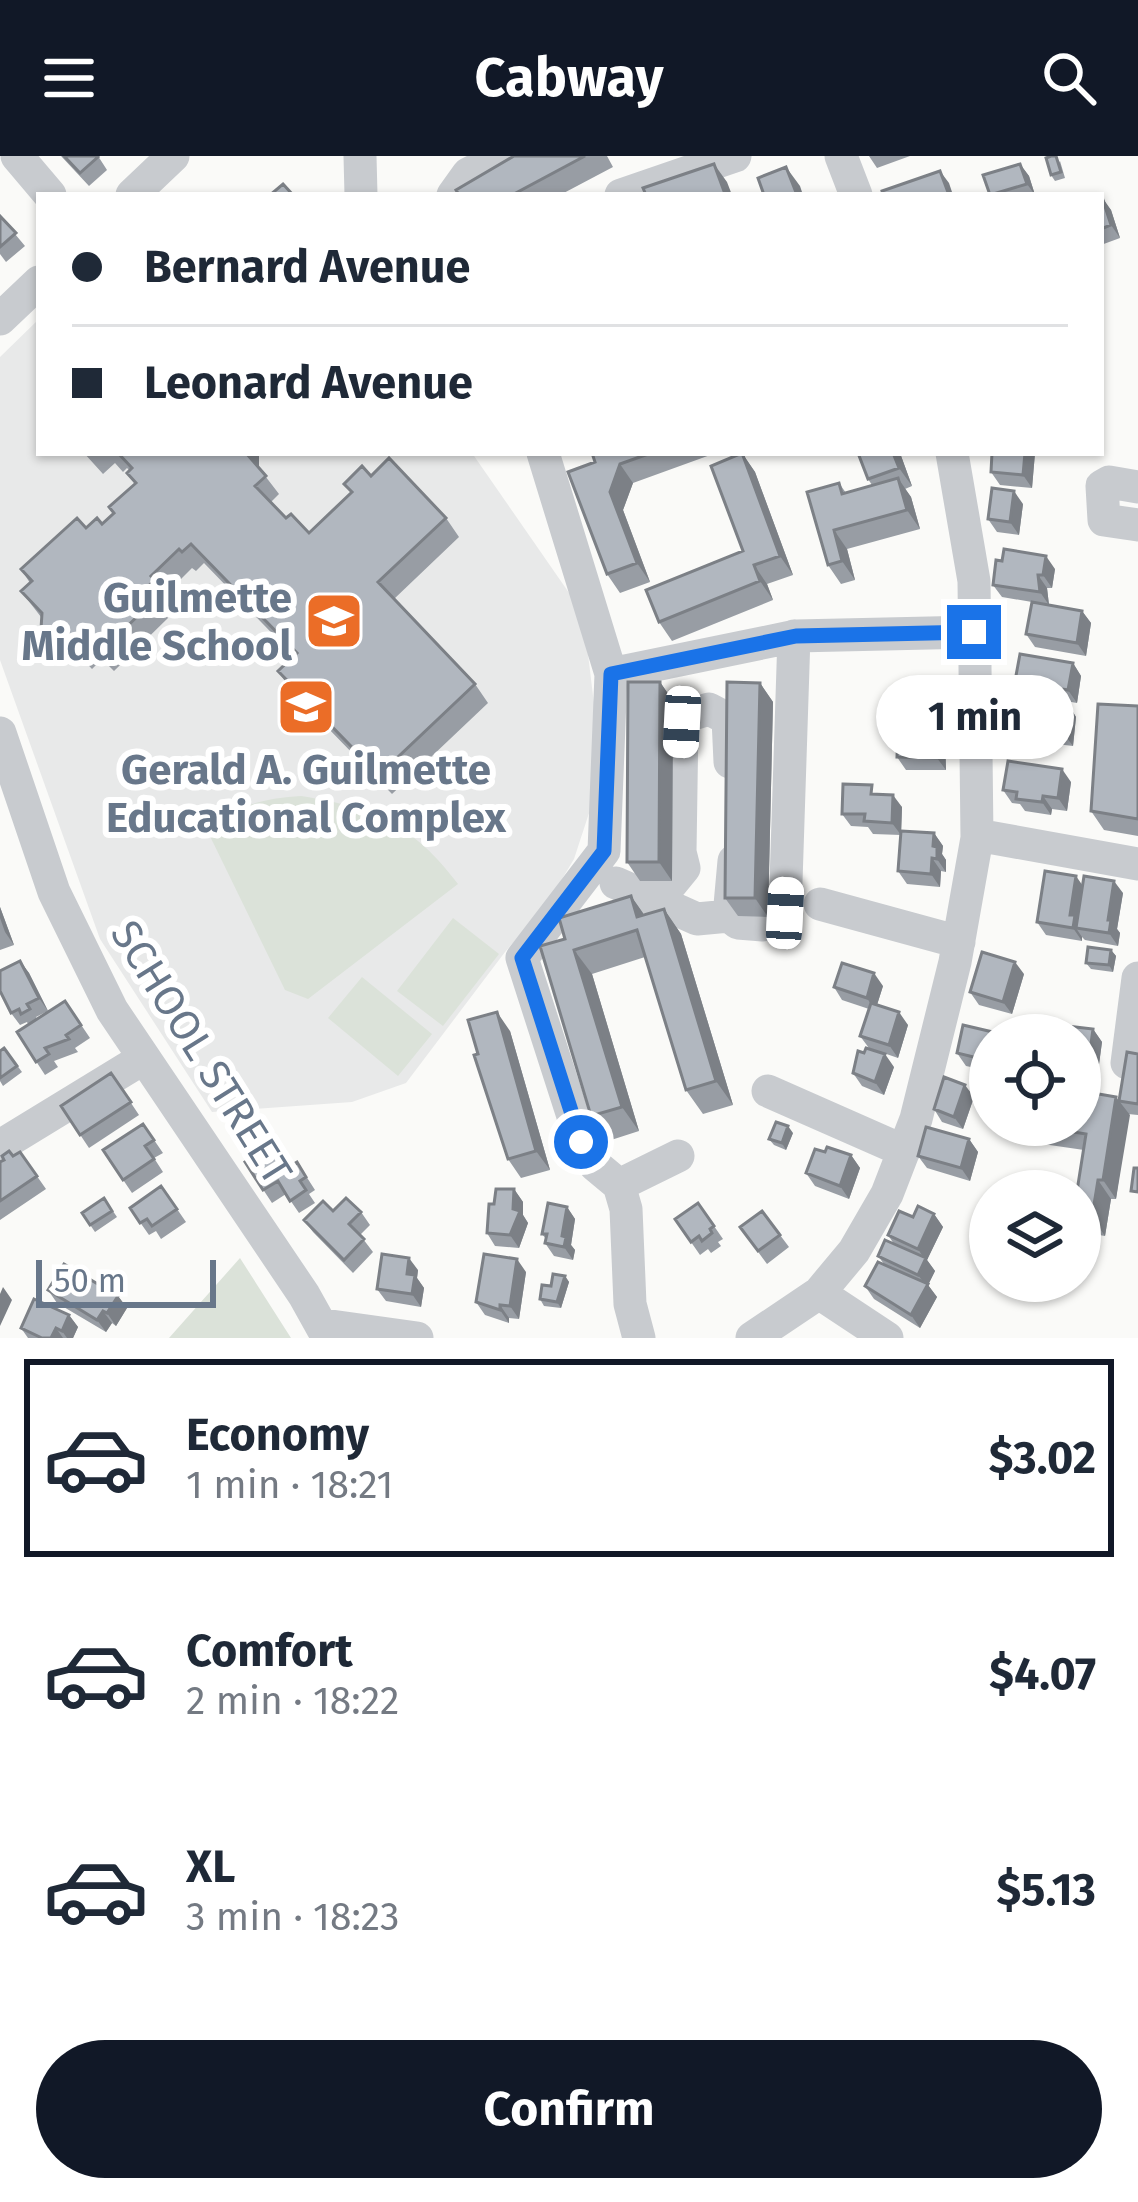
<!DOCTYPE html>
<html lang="en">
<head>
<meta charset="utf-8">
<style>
  body { margin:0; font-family:"Fira Sans",sans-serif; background:#f6f6f7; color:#1f2937; height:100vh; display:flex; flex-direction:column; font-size:45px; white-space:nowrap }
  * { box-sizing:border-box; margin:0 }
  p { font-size:39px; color:#747a83 }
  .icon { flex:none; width:66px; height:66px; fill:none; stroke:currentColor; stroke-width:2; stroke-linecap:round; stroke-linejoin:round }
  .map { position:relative; height:1182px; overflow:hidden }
  .side { display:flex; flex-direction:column; background:#fff; flex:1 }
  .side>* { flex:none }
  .banner { position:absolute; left:36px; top:36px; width:1068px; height:264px; border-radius:0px; box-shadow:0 3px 9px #0004; display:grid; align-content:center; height:264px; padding:0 36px; background:#fff }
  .fabs { position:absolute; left:969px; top:858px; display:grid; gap:24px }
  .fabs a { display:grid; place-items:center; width:132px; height:132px; border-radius:50%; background:#fff; box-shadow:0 3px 9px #0004; font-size:60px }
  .scale { position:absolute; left:36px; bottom:30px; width:180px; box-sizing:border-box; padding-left:12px; border:6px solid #68778a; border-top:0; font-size:33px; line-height:42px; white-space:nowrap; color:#68778a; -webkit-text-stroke:9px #fff; paint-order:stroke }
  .end { position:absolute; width:54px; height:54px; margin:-27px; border:15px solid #1a73e8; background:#fff; box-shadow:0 0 0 6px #fff }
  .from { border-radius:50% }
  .bubble { position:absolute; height:84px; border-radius:42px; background:#fff; box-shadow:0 3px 9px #0004; font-size:39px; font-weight:700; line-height:84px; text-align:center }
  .car { position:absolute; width:36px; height:72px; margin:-36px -18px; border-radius:15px; box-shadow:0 0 9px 3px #0007; background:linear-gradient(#fff 24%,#345 0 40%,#fff 0 76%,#345 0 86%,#fff 0) }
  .banner b { display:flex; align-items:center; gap:42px; height:114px; font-size:45px }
  .banner b+b { border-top:3px solid #e0e1e3 }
  .banner i { width:30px; height:30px; background:#1f2937 }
  ul { padding:21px 0 0; list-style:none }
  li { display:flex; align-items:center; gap:36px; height:198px; margin:0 24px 18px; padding:0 12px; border:6px solid transparent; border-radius:0px }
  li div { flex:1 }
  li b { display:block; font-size:45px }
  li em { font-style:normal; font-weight:700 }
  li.selected { border-color:#111827 }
  li>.icon { width:108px; height:108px; stroke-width:1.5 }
  .button { display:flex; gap:24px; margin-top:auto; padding:24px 36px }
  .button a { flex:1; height:138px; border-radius:72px; background:#111827; color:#fff; font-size:48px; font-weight:700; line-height:138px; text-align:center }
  header { display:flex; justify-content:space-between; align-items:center; height:156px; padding:0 36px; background:#111827; color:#fff; font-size:54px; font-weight:700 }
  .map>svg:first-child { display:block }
</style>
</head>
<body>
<header><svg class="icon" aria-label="menu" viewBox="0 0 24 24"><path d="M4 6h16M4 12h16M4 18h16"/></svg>Cabway<svg class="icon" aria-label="search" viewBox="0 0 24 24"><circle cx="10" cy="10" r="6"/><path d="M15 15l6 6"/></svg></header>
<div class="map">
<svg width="1138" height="1182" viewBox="0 0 1138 1182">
  <rect width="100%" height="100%" fill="#fafaf8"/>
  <!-- built -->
  <path fill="#e8e9e9" d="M39,163V297H472L574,444L588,498L600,598L590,654L574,703L547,748L505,796L406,927L352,946L212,956L100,783L0,504V201Z"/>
  <!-- green -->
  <path fill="#dbe2d9" d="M301,640C373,651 414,669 458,728L308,843L285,834L205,670C237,651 263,642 301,640Z
    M453,762L499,798L443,870L397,835Z
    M362,821L432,878L398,920L328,862Z
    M240,1102L291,1182H169Z"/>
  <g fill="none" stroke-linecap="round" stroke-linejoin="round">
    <!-- minor -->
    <path stroke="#c8cbcf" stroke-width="33" d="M17,0L50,39
      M360,0L361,39
      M841,0L856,39
      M132,39L173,0
      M453,39L468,18L503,0
      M621,39L735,0
      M0,163L39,126
      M543,297L611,518L604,695L522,802L581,985L595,1009L619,1029L626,1053L630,1148L639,1182
      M1138,331L1109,326L1102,330L1104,364L1138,369
      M611,518L796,480L974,476
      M0,577L54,736L112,854L304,1139L328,1182
      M977,679L1138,708
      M734,705L729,760L738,767L763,769L776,766L785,757L794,480
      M616,727L657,745L684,712L680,696L682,566L693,558L709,553L728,563L730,606
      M657,745L697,763L729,760
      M820,748L959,786
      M1127,907L1138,822
      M768,935L904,995
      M0,990L144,902
      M619,1029L678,1000
      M819,1137L887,1182
      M324,1169L417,1182
      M752,1182L819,1137L854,1095L887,1038L916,963L955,806L977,682L974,425L952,297"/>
  </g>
  <!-- wall -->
  <path fill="#989da4" d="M61,0H98L107,14L89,30Z
    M514,0H607L613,11L560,39H459Z
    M869,0H910L877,12Z
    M1060,5L1065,22L1055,25L1051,19Z
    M1020,8L1029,20L1035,39H990Z
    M1101,42L1111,54L1120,82L1101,89Z
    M0,60L25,90L6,106L0,98Z
    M84,297H258L259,312L279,338L271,346L286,362L309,377L351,337L344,328L371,320L446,362L459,381L394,443L475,528L488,547L392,638L291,534L278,515L294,500L204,407L196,415L192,412L165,439L168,443L160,451L168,462L114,515L102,503L92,513L72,492H54L41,473V461L21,435L30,427L21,413L86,372L102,368L113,357L135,328L127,317L129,314L127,312L123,316L115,307L103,318Z
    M592,297L713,298L633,327L623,354L650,426L620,437L607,418L595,306Z
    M742,297L755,316L793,419L767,428L773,444L672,485L659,466L743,395Z
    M858,297H900L912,330L905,333L911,341L920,373L847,393L855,424L841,428L828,409L839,327L846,337L872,329L868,323Z
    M1035,297L1032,332L1000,329L991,316Z
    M1023,348L1019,379L997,376L988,363Z
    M1055,413L1052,432H1047L1049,449L1082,455L1091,467L1086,500L1035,491L1026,478L1032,446L1002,441L993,429Z
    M1073,507L1081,520L1077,547L1024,538L1015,525Z
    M660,526L673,545L672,725H640L627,706Z
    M760,527L773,546L768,761L738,760L725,742Z
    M1068,548L1076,561L1073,590L1023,584L1014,572Z
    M1138,550V680L1104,674L1091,655Z
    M936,569L945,582L946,614H906L897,601Z
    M1071,626L1067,655L1052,653L1051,659L1025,655L1020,648L1012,647L1003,634Z
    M878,638L902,651L901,679L873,678L868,671L851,670L842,658Z
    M934,677L943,690L942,698L946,704V716L941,715L940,731L907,728L898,715Z
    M1083,729L1123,737L1117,773L1120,777L1118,790L1085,784L1082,781V785L1046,779L1037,766Z
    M631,740L644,759L664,753L681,778L733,949L703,958L686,934L645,801L592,818L639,975L608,985L591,960L565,783Z
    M0,751L14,789L0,794Z
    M1111,794L1116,800L1113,816L1091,813L1086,807Z
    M20,805L29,817L48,855L36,861L37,863L65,845L90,882L75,892L78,896L54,905L58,911L45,919L17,876L28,868L27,866L20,869L11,857Z
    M1024,818L1012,858L979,849L970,836Z
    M883,830L877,849L908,869L898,902L869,892L860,880L869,853L842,844L834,831Z
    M1093,873L1102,886L1095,937L1119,945L1138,898V959L1128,958L1116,1043H1111L1105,1080L1087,1077L1080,1068V1035L1084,994L1029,986L1017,969H1080L1090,955L1092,945L1080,944V879Z
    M510,875L550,1014L521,1022L508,1003L478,898Z
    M990,879V915L966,910L957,897Z
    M4,892L22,916L3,930L0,925V895Z
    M894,911L884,939L862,930L853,917Z
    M111,917L139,959L89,992L61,950Z
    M974,941L963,973L942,966L934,953Z
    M143,968L163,997L154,1002L163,1016L132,1037L103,994Z
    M793,977L786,994L774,989L769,983Z
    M969,983L978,996L970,1025L927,1012L918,1000Z
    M20,996L46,1033L0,1064V1006Z
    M851,999L860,1012L849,1043L815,1030L806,1017Z
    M245,1006L287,1012L297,1006L315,1034L309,1038L315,1047L299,1057L286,1038L272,1047Z
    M161,1030L186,1066L161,1083L156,1075L149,1079L130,1052Z
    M514,1033L523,1046V1059L528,1067L519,1092L495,1090L487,1077L494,1048Z
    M104,1042L117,1061L95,1076L82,1057Z
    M698,1047L723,1083L718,1086L721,1090L711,1097L708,1093L700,1099L675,1063Z
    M567,1051L575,1063L571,1089L575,1094L573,1104L554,1100L545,1087L546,1083L542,1078Z
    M333,1055L361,1056L370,1069L360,1079L373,1096L353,1117L313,1076L304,1064Z
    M762,1055L789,1091L767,1108L740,1071Z
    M934,1058L943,1071L927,1104L935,1115L928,1129L937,1141L920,1172L874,1143L865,1130L884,1108L878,1100L894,1088L888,1079L913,1061Z
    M418,1114L417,1122L424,1132L421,1151L386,1145L377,1133Z
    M526,1116L519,1163L509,1162V1167L485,1159L476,1146Z
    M565,1120L569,1126L561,1152L544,1150L540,1143Z
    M48,1134L118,1140L127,1152L116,1170L112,1167L106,1176L57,1147Z
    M69,1159L78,1171L73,1182H28L21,1172Z"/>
  <!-- shaded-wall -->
  <path fill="#7c8086" d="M714,8L727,26L732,39L725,38Z
    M1020,8L1029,20L1035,39L1027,28Z
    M786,11L800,30L803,39H797Z
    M940,15L949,27L953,39H949Z
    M1102,41L1111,54L1120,82L1111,69Z
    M246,297L259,298V317Z
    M742,297L755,316L793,419L780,400Z
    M893,297H900L912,330L899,312Z
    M1025,297H1035L1032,332L1023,319Z
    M620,308L633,327L623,354L650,426L637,407L610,336Z
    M898,322L911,341L920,373L907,354Z
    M1014,335L1023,348L1019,379L1010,366Z
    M834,374L847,393L855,424L842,405Z
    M1046,400L1055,413L1052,432L1043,419Z
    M754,409L767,428L773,444L760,425Z
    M1038,419L1047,432L1049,449L1040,436Z
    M1082,455L1091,467L1086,500L1077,487Z
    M1073,507L1081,520L1077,547L1068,534Z
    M660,526L673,545L672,725L659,706Z
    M760,527L773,546L768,761L755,742Z
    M1068,548L1076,561L1073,590L1064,578Z
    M936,569L945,582L946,614L937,602Z
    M1062,613L1071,626L1067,655L1058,642Z
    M893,639L902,651L901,679L892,667Z
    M1043,640L1052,653L1051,659L1042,646Z
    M934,677L943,690L942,698L946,704V716L937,703L933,690Z
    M932,702L941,715L940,731L931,718Z
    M1076,720L1085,733L1076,772L1082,781V785L1073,772L1070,759Z
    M1114,725L1123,737L1117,773L1120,777L1118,790L1109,777L1108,764Z
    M631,740L648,764L637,761Z
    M0,751L14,789L5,776L0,762Z
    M664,753L681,778L733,949L716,925Z
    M574,794L592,818L639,975L622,951Z
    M1111,794L1116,800L1113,816L1109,809Z
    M20,805L29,817L48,855L39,842Z
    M1015,806L1024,818L1012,858L1003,846Z
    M874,817L883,830L875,855L867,842Z
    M497,856L510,875L550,1014L536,995Z
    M899,856L908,869L898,902L889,889Z
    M1093,873L1102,886L1094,946L1085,933Z
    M885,898L894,911L884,939L875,926Z
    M965,929L974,941L963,973L954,961Z
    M1116,941L1130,959L1116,1043L1103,1024Z
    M788,970L793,977L786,994L782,987Z
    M969,983L978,996L970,1025L961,1012Z
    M851,999L860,1012L849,1043L840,1030Z
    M1098,1024L1111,1043L1105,1080L1092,1061Z
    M514,1033L523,1046V1059L528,1067L519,1092L510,1079Z
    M567,1051L575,1063L571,1089L575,1094L573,1104L564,1091L562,1080Z
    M934,1058L943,1071L927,1104L935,1115L928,1129L937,1141L920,1172L911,1159L927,1131L918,1119L925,1104L918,1093Z
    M409,1102L418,1114L417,1122L424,1132L421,1151L412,1138L407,1118Z
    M517,1103L526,1116L519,1163L510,1150Z
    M565,1120L569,1126L561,1152L557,1146Z
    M3,1131L12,1144L0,1170V1138Z
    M118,1140L127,1152L116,1170L107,1157Z
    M500,1149L509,1162V1167L500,1154Z
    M103,1155L112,1167L106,1176L97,1164Z
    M69,1159L78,1171L73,1182H67L62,1175Z
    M56,1172L63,1182H51Z"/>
  <!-- building -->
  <path fill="#b1b7bf" stroke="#7c8086" stroke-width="3" d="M64,0H97L98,1L80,17Z
    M514,0H585L512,39H459L456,34Z
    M1051,0H1056L1061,16L1051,19L1046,2Z
    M714,8L725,38L646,39L643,32Z
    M1020,8L1027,28L990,39L983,19Z
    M786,11L797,39H764L758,22Z
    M940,15L949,39H883L882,35Z
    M283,28L293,39H270Z
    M1102,41L1111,69L1101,73V42Z
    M0,60L16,77L0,91Z
    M118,297H246L266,320L255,330L286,362L291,358L309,377L352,336L344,328L362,310L371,320L389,302L446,362L378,426L475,528L379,619L278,515L297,497L191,388L182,396L179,393L151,420L155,424L145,433L155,443L101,496L89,484L79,494L58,473H41L42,457L21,435L32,425L21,413L77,362L86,372L97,362L102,368L114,357L109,351L136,327L127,317L132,312Z
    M592,297H651L620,308L610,336L637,407L607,418L568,316L595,306Z
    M742,297L780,400L754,409L760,425L659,466L646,434L743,395L711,310Z
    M858,297H893L899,312L868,323Z
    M992,297H1025L1023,319L991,316Z
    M898,322L907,354L834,374L842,405L828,409L807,336L839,327L842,338Z
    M992,332L1014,335L1010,366L988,363Z
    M1004,393L1046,400L1043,419H1038L1040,436L993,429L996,404L1002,405Z
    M1032,446L1082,455L1077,487L1026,478Z
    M1020,498L1073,507L1068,534L1015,525Z
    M628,526H660L659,706H627Z
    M727,526L760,527L755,742H725Z
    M1018,542L1068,548L1064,578L1014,572Z
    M1098,548L1138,550V663L1091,655Z
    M898,569H936L937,602L897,601Z
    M1008,605L1062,613L1058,642L1043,640L1042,646L1016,643L1017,636L1003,634Z
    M843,628L872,629L871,638L893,639L892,667L864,665L865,658H842Z
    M901,675L934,677L933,690L937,691V703L932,702L931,718L898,715Z
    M1045,715L1076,720L1070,759H1075L1073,772L1037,766Z
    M1084,720L1114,725L1108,764H1111L1109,777L1076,772Z
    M631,740L637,761L664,753L716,925L686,934L637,774L574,794L622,951L591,960L540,790L565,783L559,762Z
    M1088,791L1111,794L1109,809L1086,807Z
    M982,796L1015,806L1003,846L970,836Z
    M20,805L39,842L27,848L30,853L21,858L19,853L11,857L0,835V815Z
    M842,807L874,817L867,842L834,831Z
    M65,845L81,869L66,879L69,883L45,892L49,898L36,906L17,876Z
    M871,847L899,856L889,889L860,880Z
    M497,856L536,995L508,1003L474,899L478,898L468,864Z
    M963,869L997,877V879H990V905L957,897Z
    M1067,870L1093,873L1085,933L1080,932V879H1066Z
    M4,892L17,910L0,922V895Z
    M866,892L885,898L875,926L853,917L858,895L864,897Z
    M1127,896L1138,898V948L1119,945Z
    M111,917L131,946L80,979L61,950Z
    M944,921L965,929L954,961L934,953Z
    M1093,937L1116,941L1103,1024H1098L1092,1061L1080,1060V1035H1077L1086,978L1030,969H1080V954L1090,955Z
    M776,966L788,970L782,987L769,983Z
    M143,968L154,984L145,990L154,1003L123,1024L103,994Z
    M926,971L969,983L961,1012L918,1000Z
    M268,990L287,1012L297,1006L306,1021L300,1025L306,1034L290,1045L278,1025L263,1034L245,1006Z
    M827,991L851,999L840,1030L806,1017L815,993L825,996Z
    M9,995L13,1000L20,996L37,1020L0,1045V1006L4,1004L2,1000Z
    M1134,1012H1138V1036L1131,1035Z
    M161,1030L177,1053L152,1070L147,1063L140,1067L130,1052Z
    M496,1033H514L513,1053L520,1055L510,1079L487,1077L489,1048H494Z
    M104,1042L112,1055L90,1069L82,1057Z
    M346,1042L361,1056L349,1068L364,1083L344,1104L304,1064L323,1045L333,1055Z
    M548,1047L567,1051L562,1080L566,1081L564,1091L545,1087L547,1078H542Z
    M698,1047L714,1070L710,1073L712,1077L702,1085L699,1080L691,1086L675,1063Z
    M918,1050L934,1058L918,1093L888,1079L899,1055L913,1061Z
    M762,1055L780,1079L758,1095L740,1071Z
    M885,1084L926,1102L918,1119L878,1100Z
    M382,1098L409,1102L407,1118L415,1119L412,1138L377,1133Z
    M484,1098L517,1103L510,1150L500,1149V1154L476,1146Z
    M878,1106L928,1128L911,1159L865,1130Z
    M64,1108L118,1140L107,1157L103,1155L97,1164L48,1134Z
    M553,1118L565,1120L557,1146L540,1143L542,1129L551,1130Z
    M34,1143L69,1159L62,1175L56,1172L51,1182H42L21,1172Z"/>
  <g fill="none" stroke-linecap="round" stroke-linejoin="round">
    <!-- route -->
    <path stroke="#1a73e8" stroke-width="15" d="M581,986L522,802L604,695L611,518L796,480L974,476"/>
  </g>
  <!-- icons -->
  <defs>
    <g id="school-square" transform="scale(3)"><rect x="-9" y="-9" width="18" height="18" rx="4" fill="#eb6d27" stroke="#fff"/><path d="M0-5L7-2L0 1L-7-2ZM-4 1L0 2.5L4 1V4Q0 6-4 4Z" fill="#fff"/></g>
  </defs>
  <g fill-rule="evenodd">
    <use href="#school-square" x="334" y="465"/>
    <use href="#school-square" x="306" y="551"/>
  </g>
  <g text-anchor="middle" stroke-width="12" stroke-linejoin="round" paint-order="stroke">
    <!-- poi labels -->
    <g font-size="42" font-weight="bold" fill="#68778a" stroke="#fff" text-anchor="end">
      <text x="292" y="456">Guilmette<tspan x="292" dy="48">Middle School</tspan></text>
      <text x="306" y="628" text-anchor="middle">Gerald A. Guilmette<tspan x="306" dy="48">Educational Complex</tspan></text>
    </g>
    <!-- street labels -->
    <g font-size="42" fill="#68778a" stroke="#fff">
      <text transform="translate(202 896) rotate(58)" y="15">SCHOOL STREET</text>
    </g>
  </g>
</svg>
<div class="fabs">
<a><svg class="icon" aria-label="locate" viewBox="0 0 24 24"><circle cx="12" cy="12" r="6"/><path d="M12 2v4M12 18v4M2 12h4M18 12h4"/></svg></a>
<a><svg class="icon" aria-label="layers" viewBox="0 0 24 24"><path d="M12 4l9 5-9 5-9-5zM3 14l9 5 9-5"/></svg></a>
</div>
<div class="scale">50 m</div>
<i class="end from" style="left:581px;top:986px"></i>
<i class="end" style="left:974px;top:476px"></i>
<div class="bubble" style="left:876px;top:519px;width:198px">1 min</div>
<i class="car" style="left:682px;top:566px;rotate:183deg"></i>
<i class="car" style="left:785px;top:757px;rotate:3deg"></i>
<div class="banner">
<b><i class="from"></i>Bernard Avenue</b>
<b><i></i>Leonard Avenue</b>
</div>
</div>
<section class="side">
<ul>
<li class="selected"><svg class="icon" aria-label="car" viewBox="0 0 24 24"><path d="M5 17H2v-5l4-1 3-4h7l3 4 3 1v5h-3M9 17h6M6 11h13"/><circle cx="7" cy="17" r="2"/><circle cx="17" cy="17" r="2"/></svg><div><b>Economy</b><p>1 min · 18:21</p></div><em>$3.02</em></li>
<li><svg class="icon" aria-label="car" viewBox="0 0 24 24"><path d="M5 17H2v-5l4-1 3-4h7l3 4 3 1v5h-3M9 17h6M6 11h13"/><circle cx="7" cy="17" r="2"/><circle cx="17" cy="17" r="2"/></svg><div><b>Comfort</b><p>2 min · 18:22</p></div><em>$4.07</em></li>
<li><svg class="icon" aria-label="car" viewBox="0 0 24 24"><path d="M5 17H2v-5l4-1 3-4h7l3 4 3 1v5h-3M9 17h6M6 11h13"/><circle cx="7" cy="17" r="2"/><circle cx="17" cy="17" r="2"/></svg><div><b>XL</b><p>3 min · 18:23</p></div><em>$5.13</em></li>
</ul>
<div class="button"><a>Confirm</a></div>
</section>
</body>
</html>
